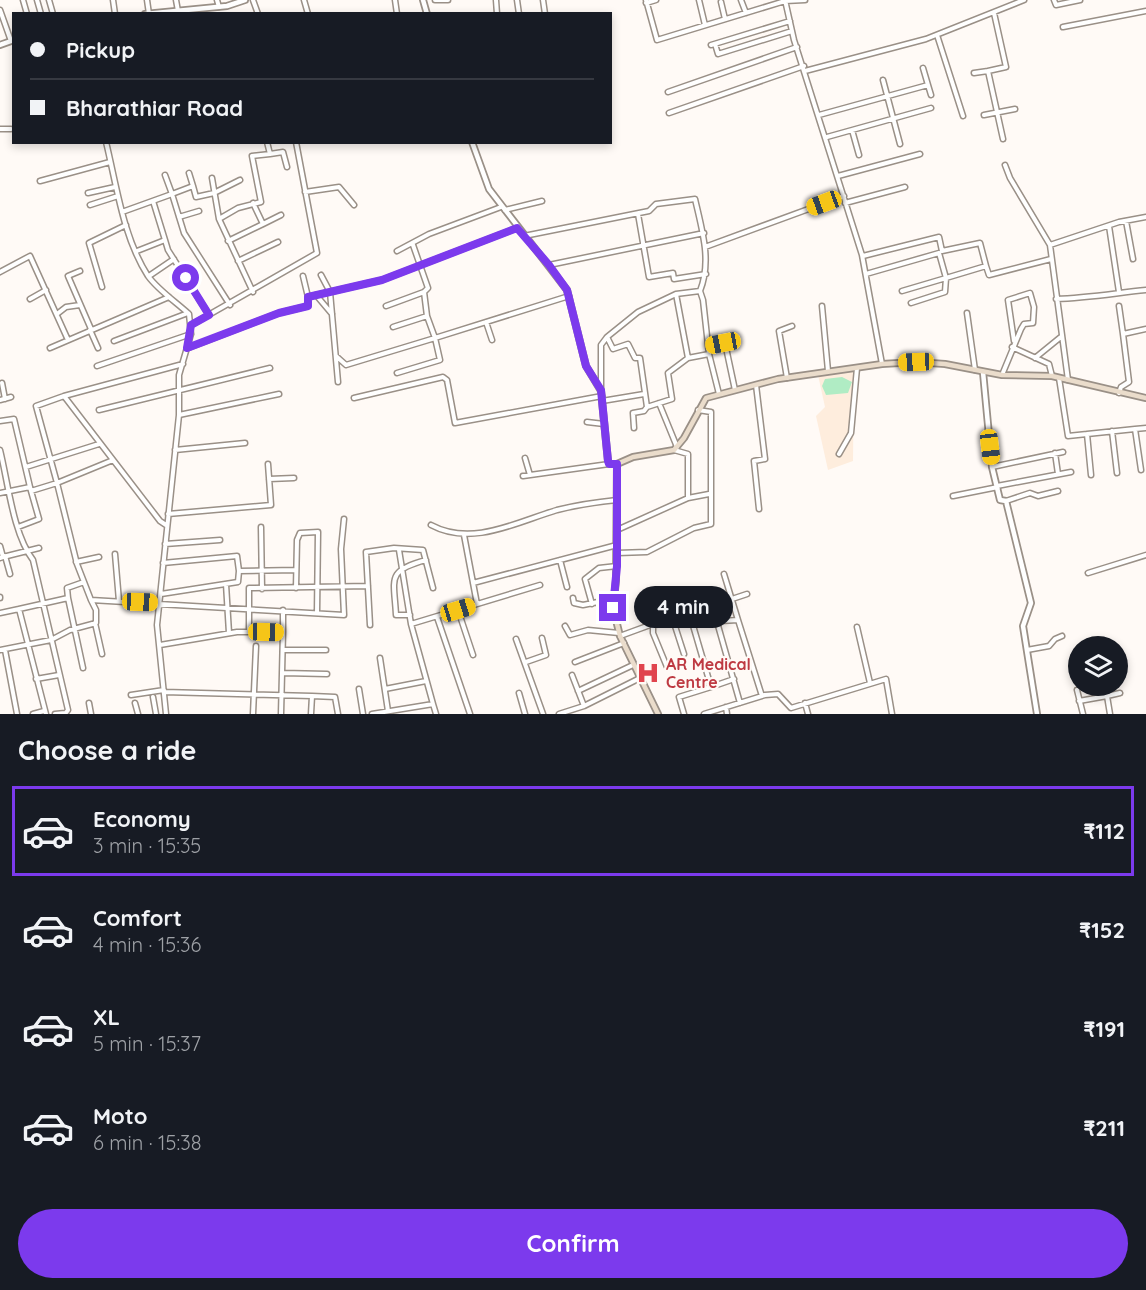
<!DOCTYPE html>
<html lang="en">
<head>
<meta charset="utf-8">
<style>
  body { margin:0; font-family:Quicksand,sans-serif; background:#20242c; color:#f1f3f6; height:100vh; display:flex; flex-direction:column; font-size:22px; white-space:nowrap }
  * { box-sizing:border-box; margin:0 }
  p { font-size:20px; color:#9ea1a6 }
  .icon { flex:none; width:33px; height:33px; fill:none; stroke:currentColor; stroke-width:2; stroke-linecap:round; stroke-linejoin:round }
  .map { position:relative; height:714px; overflow:hidden }
  .drawer { display:flex; flex-direction:column; background:#171b24; flex:1 }
  .drawer>* { flex:none }
  .top-card { position:absolute; left:12px; top:12px; width:600px; height:132px; border-radius:0px; box-shadow:0 3px 9px #0003; display:grid; align-content:center; height:132px; padding:0 18px; background:#171b24 }
  .tools { position:absolute; left:1068px; top:636px; display:grid; gap:12px }
  .tools a { display:grid; place-items:center; width:60px; height:60px; border-radius:50%; background:#171b24; box-shadow:0 3px 9px #0003; font-size:30px }
  .end { position:absolute; width:27px; height:27px; margin:-14px; border:8px solid #7c3aed; background:#fff; box-shadow:0 0 0 3px #fff }
  .from { border-radius:50% }
  .bubble { position:absolute; height:42px; border-radius:21px; background:#171b24; box-shadow:0 3px 9px #0003; font-size:20px; font-weight:700; line-height:42px; text-align:center }
  .car { position:absolute; width:18px; height:36px; margin:-18px -9px; border-radius:8px; box-shadow:0 0 4px 2px #0007; background:linear-gradient(#f5c518 24%,#345 0 40%,#f5c518 0 76%,#345 0 86%,#f5c518 0) }
  .top-card b { display:flex; align-items:center; gap:21px; height:57px; font-size:22px }
  .top-card b+b { border-top:2px solid #363941 }
  .top-card i { width:15px; height:15px; background:#f1f3f6 }
  ul { padding:0; list-style:none }
  li { display:flex; align-items:center; gap:18px; height:90px; margin:0 12px 9px; padding:0 6px; border:3px solid transparent; border-radius:0px }
  li div { flex:1 }
  li b { display:block; font-size:22px }
  li em { font-style:normal; font-weight:700 }
  li.current { border-color:#7c3aed }
  li>.icon { width:54px; height:54px; stroke-width:1.5 }
  h2 { padding:0 18px; font-size:27px; line-height:72px }
  .button { display:flex; gap:12px; margin-top:auto; padding:12px 18px }
  .button a { flex:1; height:69px; border-radius:36px; background:#7c3aed; color:#fff; font-size:24px; font-weight:700; line-height:69px; text-align:center }
  .map>svg:first-child { display:block }
</style>
</head>
<body>
<div class="map">
<svg width="1146" height="714" viewBox="0 0 1146 714">
  <rect width="100%" height="100%" fill="#fffaf6"/>
  <!-- built -->
  <path fill="#feeddd" d="M854,370L853,461L828,470L816,416L825,407L818,375Z"/>
  <!-- grass -->
  <path fill="#b0ecc4" d="M842,377L852,382L848,393L826,395L822,386L825,379Z"/>
  <g fill="none" stroke-linecap="round" stroke-linejoin="round">
    <!-- minor casing -->
    <g stroke="#9a9087" stroke-width="7">
      <path id="minor" d="M23,0L27,14
        M37,0L41,14
        M49,0L53,14
        M113,0L115,14
        M147,0L149,14
        M176,0L178,11
        M217,0L219,7
        M253,0L258,14
        M304,0L308,14
        M395,0L397,14
        M435,0H448
        M496,0L497,14
        M517,0L519,14
        M543,0L545,14
        M646,0L657,40L785,1L805,0
        M699,0L705,25
        M741,0L746,13
        M785,0L794,40L862,255L882,364
        M1054,0L1056,5L1080,0
        M721,2L725,19
        M646,3L656,0
        M0,10L11,41
        M994,13L1006,67L988,71L1003,139
        M1063,27L1146,11
        M937,35L963,116
        M715,44L718,54L792,31
        M711,45L790,21
        M805,71L926,39L1024,0
        M974,73L988,71
        M883,80L900,144
        M928,85L931,95
        M668,92L797,47
        M669,113L804,66
        M819,115L928,85L923,68
        M984,115L1015,109
        M0,129H11
        M852,130L859,155
        M827,137L931,108
        M106,142C117,187 123,237 148,276C158,290 176,302 189,314L191,334L179,375V415L157,625L166,714
        M270,154L283,152L287,167
        M1005,165L1010,178L1050,245L1068,380
        M189,173L193,186
        M838,176L920,154
        M212,178L219,219
        M40,181L110,162
        M305,192L339,187L354,205
        M88,193L115,187
        M153,201L165,240
        M845,203L905,187
        M90,205L118,196
        M505,210L542,201
        M122,212L172,194L165,175
        M638,214L649,277L673,273L674,279L706,274
        M179,217L199,211
        M1126,221L1133,259
        M263,224L281,215
        M1109,226L1119,292
        M524,236L649,211L656,204L695,199C702,230 712,261 700,291
        M228,241L263,224L253,203
        M1050,245L1119,222L1146,217
        M705,247L844,196
        M137,251L165,240L168,250L209,315
        M397,251L429,234L501,207
        M863,256L939,237L942,251L980,243L986,266
        M238,261L278,242
        M549,265L704,233
        M80,271L68,276L91,329
        M0,272L30,256L68,340
        M866,274L939,253L946,278L986,266L989,275L1051,259
        M321,275L330,292L338,382
        M149,276L174,259
        M303,276L308,297
        M102,287L89,243L126,225
        M902,291L946,278L945,292L911,303
        M253,292L219,219L238,208L261,202L252,156L270,154L267,142
        M424,292L427,316
        M316,295L332,314
        M30,299L46,290
        M1056,299C1087,298 1116,293 1146,290
        M230,305L184,233L172,194L193,186L196,197L214,193L240,180
        M386,306L424,292L428,288L413,245
        M822,306L828,371
        M1119,306L1123,334
        M967,313L975,370
        M57,314L66,307L80,305
        M486,322L492,340
        M191,325L317,253L296,142
        M393,327L427,316L435,338L569,296
        M90,330L98,348
        M607,337L613,349L628,344L635,358H640L647,407L672,399L668,373L688,358L676,294
        M114,341L188,313
        M708,345L725,343L735,390
        M1012,347L1049,364L1052,376
        M50,348L169,297
        M188,348L279,313L308,306V297L382,280L517,228
        M336,356L346,365L435,338L440,360L397,373
        M688,358L709,354
        M1035,358L1062,336
        M97,366L191,334
        M1002,375L1021,329L1024,324L1033,323L1034,307L1030,293L1008,300L1014,341
        M787,378L779,331L792,326
        M1059,378L1068,436L1135,429L1141,470
        M2,383L5,399
        M756,385L765,459L754,461L759,509
        M601,390V345L607,337L638,312L676,294L700,291L703,300L709,354L719,394
        M1119,393L1121,387L1129,382L1123,334L1146,329
        M64,396L183,364
        M354,398L443,377L447,380L455,423L602,396
        M0,400L11,397
        M602,401L644,394
        M659,403L677,447
        M99,410L270,368
        M179,415L279,394
        M0,421L14,419L30,487
        M587,422L604,424
        M634,428L633,413L644,411L647,407
        M1135,429L1146,428
        M1112,431L1117,473
        M1087,434L1091,475
        M0,450C8,482 13,534 33,560L68,710L65,714
        M175,450L245,443
        M674,450L688,454V498
        M1055,453L1058,474
        M839,454L851,433L857,368
        M525,458L530,475
        M26,467L99,444
        M992,467L1063,452
        M523,476L609,464
        M269,479L294,478
        M997,486L1071,472
        M0,493L30,487L31,491L57,483L36,406L64,396L160,521L166,525
        M953,496L998,487
        M1006,501L1030,493L1038,496L1058,491
        M168,514L271,505L268,464
        M431,525C472,547 517,522 557,510C577,505 597,502 617,500
        M18,527L39,519L31,491
        M261,527L262,589
        M617,530L688,498L709,494
        M464,535L477,604
        M165,544L220,540
        M0,546L3,557L0,558
        M617,553L647,552L694,528L711,524V412L698,410
        M115,554L119,601
        M5,556L10,574
        M3,557L39,548
        M560,560L567,587
        M76,562L99,557
        M163,563L237,556L239,571
        M1088,573L1146,555
        M724,574L738,620
        M84,582L77,564L57,483L113,460
        M473,583L617,545
        M226,584L229,633
        M296,588L297,540L300,533L318,532L317,613
        M161,594L238,582L239,571L296,570
        M0,597V598
        M68,598L83,668
        M573,598L574,603L583,605L598,602L602,610L613,608
        M732,599L747,594
        M592,604L585,579L599,568L617,566
        M458,610L473,655
        M0,613L19,609
        M410,615H396C394,578 386,571 426,560
        M437,617L470,714
        M717,622L740,703
        M95,623L102,654
        M674,623L684,654
        M411,624L540,585
        M370,625L366,552L394,548L423,550L433,588
        M653,625V633L667,667
        M565,626L570,635L588,630L619,633
        M857,627L870,683
        M249,632V588L368,586
        M620,636L650,625L738,620L762,696
        M516,639L543,714
        M160,645L237,632H283V610
        M0,650L51,640L70,630L96,623V610L91,600L344,615L341,549L344,519
        M5,650L17,714
        M283,650H326
        M1027,650L1049,646L1055,639L1062,636
        M380,658L388,711
        M526,662L546,655L542,638
        M575,662L624,643
        M283,673L327,674
        M572,675L584,706
        M36,679L59,675
        M711,687L734,679
        M359,689L363,714
        M385,689L426,681
        M1077,690L1083,714
        M578,691L633,665
        M164,692L312,696L311,714
        M519,693L525,714
        M131,695L164,690
        M312,696L335,697L338,714
        M1107,696L1120,693
        M153,697L156,714
        M1079,701L1107,696L1110,714
        M89,703L91,714
        M135,703L138,714
        M805,703L808,714
        M433,704L436,714
        M726,707L727,714
        M33,714L44,711
        M46,714L19,609L68,598L67,588L84,582L91,600
        M55,714L65,713
        M253,714L256,646
        M281,714L283,632
        M372,714L433,704L411,624L399,550
        M559,714L584,706L640,678
        M684,714L679,697L711,687L692,622
        M704,714L765,695L778,694L791,708L886,679L892,714"/>
    </g>
    <!-- tertiary casing -->
    <g stroke="#9a9087" stroke-width="8">
      <path id="tertiary" d="M423,0L427,14
        M145,14L227,6L245,0
        M0,45L14,40
        M472,142L489,189L567,290L586,366L601,391L608,461L609,464H617
        M983,372L992,467L1000,500L1006,501L1031,603L1023,626L1037,714"/>
    </g>
    <!-- secondary casing -->
    <g stroke="#9a9087" stroke-width="8">
      <path id="secondary" d="M658,714L620,636L613,608L616,580L617,464L633,457L674,450L684,438L706,398L778,379L882,364L916,362L945,364L1002,375L1052,376L1146,398"/>
    </g>
    <!-- minor -->
    <use href="#minor" stroke="#fff" stroke-width="4"/>
    <!-- tertiary -->
    <use href="#tertiary" stroke="#fff" stroke-width="4.5"/>
    <!-- secondary -->
    <use href="#secondary" stroke="#eadccb" stroke-width="4.5"/>
  </g>
  <g fill="none" stroke-linecap="round" stroke-linejoin="round">
    <!-- route -->
    <path stroke="#7c3aed" stroke-width="8" d="M186,278L209,315L191,325L187,348L279,313L308,306V297L382,280L517,228L549,265L567,290L586,366L601,390L608,461L609,464H617V566L613,608"/>
  </g>
  <!-- icons -->
  <defs>
    <g id="hospital-bare" transform="scale(1.8)"><path d="M-5-5h3v3.5h4V-5h3V5h-3V1.5h-4V5h-3Z" fill="#e0444e" stroke="#fffaf6" stroke-width="2.5" paint-order="stroke"/></g>
  </defs>
  <g fill-rule="evenodd">
    <use href="#hospital-bare" x="648" y="673"/>
  </g>
  <g text-anchor="middle" stroke-width="4.5" stroke-linejoin="round" paint-order="stroke">
    <!-- health labels -->
    <g font-size="16" font-weight="bold" fill="#be3a42" stroke="#fffaf6" text-anchor="start">
      <text x="666" y="670">AR Medical<tspan x="666" dy="18">Centre</tspan></text>
    </g>
  </g>
</svg>
<div class="tools">
<a><svg class="icon" aria-label="layers" viewBox="0 0 24 24"><path d="M12 4l9 5-9 5-9-5zM3 14l9 5 9-5"/></svg></a>
</div>
<i class="end from" style="left:186px;top:278px"></i>
<i class="end" style="left:613px;top:608px"></i>
<div class="bubble" style="left:634px;top:586px;width:99px">4 min</div>
<i class="car" style="left:824px;top:203px;rotate:250deg"></i>
<i class="car" style="left:723px;top:343px;rotate:259deg"></i>
<i class="car" style="left:916px;top:362px;rotate:268deg"></i>
<i class="car" style="left:990px;top:447px;rotate:173deg"></i>
<i class="car" style="left:140px;top:602px;rotate:92deg"></i>
<i class="car" style="left:458px;top:610px;rotate:73deg"></i>
<i class="car" style="left:266px;top:632px;rotate:91deg"></i>
<div class="top-card">
<b><i class="from"></i>Pickup</b>
<b><i></i>Bharathiar Road</b>
</div>
</div>
<section class="drawer">
<h2>Choose a ride</h2>
<ul>
<li class="current"><svg class="icon" aria-label="car" viewBox="0 0 24 24"><path d="M5 17H2v-5l4-1 3-4h7l3 4 3 1v5h-3M9 17h6M6 11h13"/><circle cx="7" cy="17" r="2"/><circle cx="17" cy="17" r="2"/></svg><div><b>Economy</b><p>3 min · 15:35</p></div><em>₹112</em></li>
<li><svg class="icon" aria-label="car" viewBox="0 0 24 24"><path d="M5 17H2v-5l4-1 3-4h7l3 4 3 1v5h-3M9 17h6M6 11h13"/><circle cx="7" cy="17" r="2"/><circle cx="17" cy="17" r="2"/></svg><div><b>Comfort</b><p>4 min · 15:36</p></div><em>₹152</em></li>
<li><svg class="icon" aria-label="car" viewBox="0 0 24 24"><path d="M5 17H2v-5l4-1 3-4h7l3 4 3 1v5h-3M9 17h6M6 11h13"/><circle cx="7" cy="17" r="2"/><circle cx="17" cy="17" r="2"/></svg><div><b>XL</b><p>5 min · 15:37</p></div><em>₹191</em></li>
<li><svg class="icon" aria-label="car" viewBox="0 0 24 24"><path d="M5 17H2v-5l4-1 3-4h7l3 4 3 1v5h-3M9 17h6M6 11h13"/><circle cx="7" cy="17" r="2"/><circle cx="17" cy="17" r="2"/></svg><div><b>Moto</b><p>6 min · 15:38</p></div><em>₹211</em></li>
</ul>
<div class="button"><a>Confirm</a></div>
</section>
</body>
</html>
